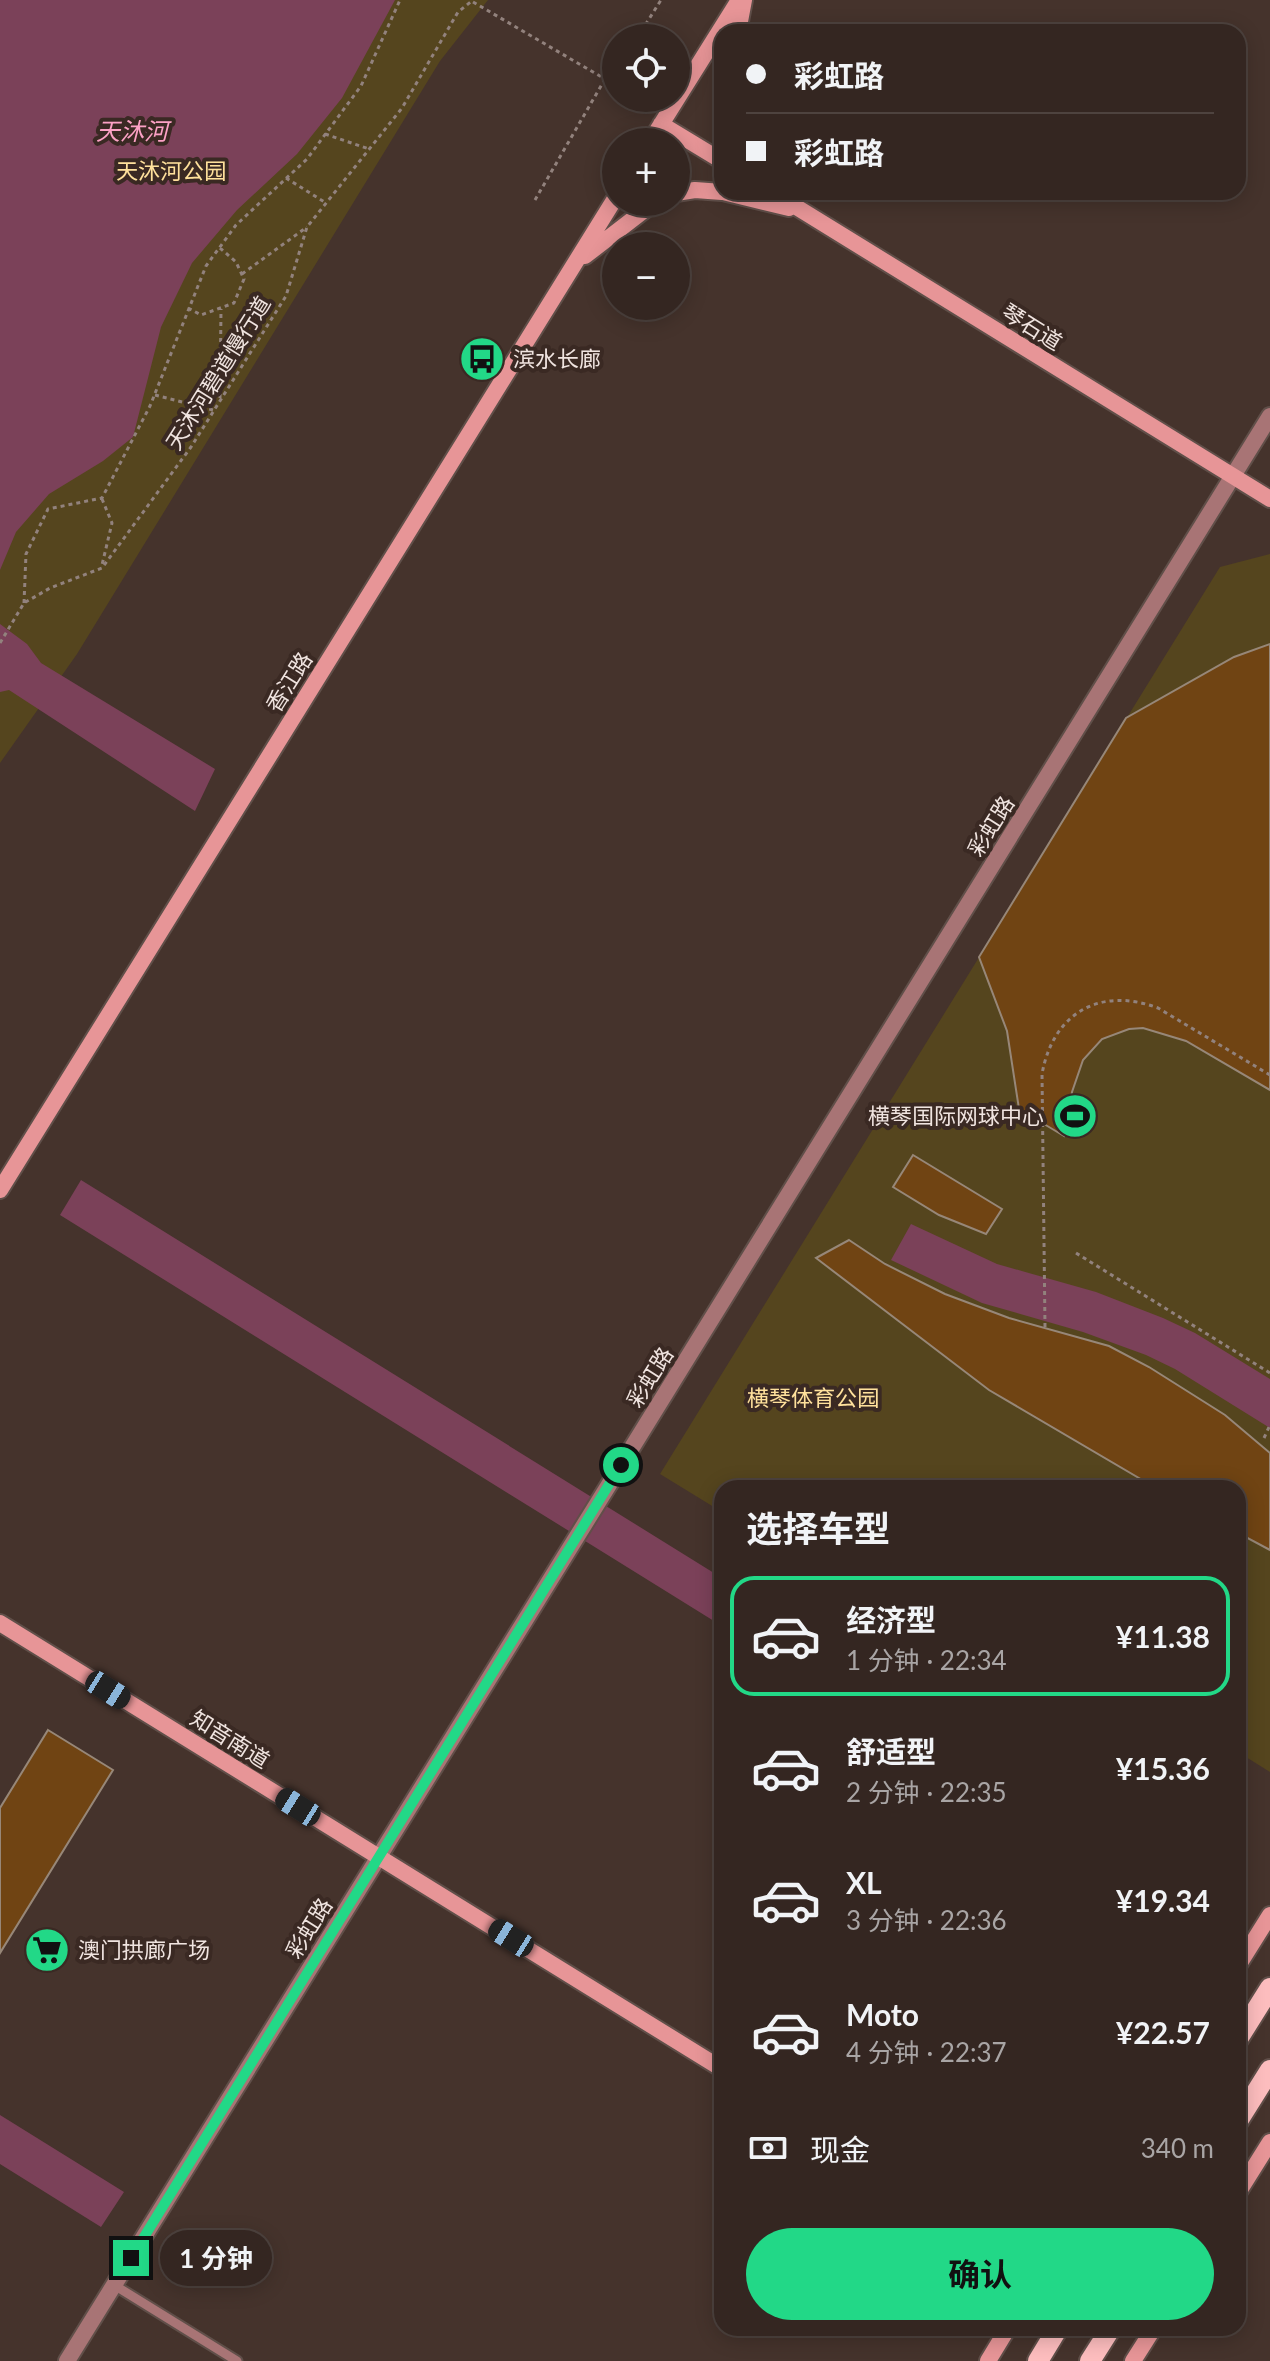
<!DOCTYPE html>
<html lang="zh">
<head>
<meta charset="utf-8">
<style>
  body { margin:0; font-family:Lato,"Noto Sans SC",sans-serif; background:#3c2e2a; color:#f1f3f6; height:100vh; display:flex; flex-direction:column; font-size:30px; white-space:nowrap }
  * { box-sizing:border-box; margin:0 }
  p { font-size:26px; color:#a9a5a5 }
  .icon { flex:none; width:44px; height:44px; fill:none; stroke:currentColor; stroke-width:2; stroke-linecap:round; stroke-linejoin:round }
  .map { position:relative; flex:1; overflow:hidden }
  .drawer { position:absolute; left:714px; top:1480px; width:532px; height:856px; display:flex; flex-direction:column; background:#342621; border-radius:24px; box-shadow:0 4px 20px #0003,0 0 0 2px #4e433f }
  .drawer>* { flex:none }
  .hud { position:absolute; left:714px; top:24px; width:532px; height:176px; border-radius:24px; box-shadow:0 4px 20px #0003,0 0 0 2px #4e433f; display:grid; align-content:center; height:176px; padding:0 32px; background:#342621 }
  .fabs { position:absolute; left:602px; top:24px; display:grid; gap:16px }
  .fabs a { display:grid; place-items:center; width:88px; height:88px; border-radius:50%; background:#342621; box-shadow:0 4px 20px #0003,0 0 0 2px #4e433f; font-size:40px }
  .end { position:absolute; width:36px; height:36px; margin:-18px; border:10px solid #22d887; background:#111; box-shadow:0 0 0 4px #111 }
  .from { border-radius:50% }
  .bubble { position:absolute; height:56px; border-radius:28px; background:#342621; box-shadow:0 4px 20px #0003,0 0 0 2px #4e433f; font-size:26px; font-weight:700; line-height:56px; text-align:center }
  .car { position:absolute; width:24px; height:48px; margin:-24px -12px; border-radius:10px; box-shadow:0 0 6px 2px #0007; background:linear-gradient(#222 24%,#8ab4d8 0 40%,#222 0 76%,#8ab4d8 0 86%,#222 0) }
  .hud b { display:flex; align-items:center; gap:28px; height:76px; font-size:30px }
  .hud b+b { border-top:2px solid #4e433f }
  .hud i { width:20px; height:20px; background:#f1f3f6 }
  ul { padding:0; list-style:none }
  li { display:flex; align-items:center; gap:24px; height:120px; margin:0 16px 12px; padding:0 16px; border:4px solid transparent; border-radius:24px }
  li div { flex:1 }
  li b { display:block; font-size:30px }
  li em { font-style:normal; font-weight:700 }
  li.on { border-color:#22d887 }
  li>.icon { width:72px; height:72px; stroke-width:1.5 }
  h2 { padding:0 32px; font-size:36px; line-height:96px }
  .pay { display:flex; align-items:center; gap:20px; height:88px; padding:0 32px; font-size:30px }
  .pay p { margin-inline-start:auto }
  .action { display:flex; gap:16px; margin-top:auto; padding:16px 32px }
  .action a { flex:1; height:92px; border-radius:48px; background:#22d887; color:#111; font-size:32px; font-weight:700; line-height:92px; text-align:center }
  .map>svg:first-child { display:block }
</style>
</head>
<body>
<div class="map">
<svg width="1270" height="2361" viewBox="0 0 1270 2361">
  <rect width="100%" height="100%" fill="#45332c"/>
  <!-- green -->
  <path fill="#55451e" d="M0,0H488L440,61L77,654L0,763Z
    M1270,554V1772L1238,1752V1488H722V1512L660,1474L1220,567Z"/>
  <!-- water -->
  <path fill="#7b4159" d="M0,0H395L342,98L297,154L237,210L192,263L161,327L133,437L103,461L49,494L16,532L0,570Z
    M0,624L27,644L41,663L215,769L195,811L9,690L0,692Z
    M81,1180L722,1578V1626L60,1215Z
    M911,1224L997,1264L1096,1292L1163,1318L1195,1333L1270,1379V1428L1175,1369L1146,1355L1083,1332L982,1303L891,1260Z
    M0,2115L124,2192L101,2227L0,2164Z"/>
  <!-- building -->
  <path fill="#704413" stroke="#978778" stroke-width="2" d="M1270,644V1090L1186,1041L1143,1028L1129,1029L1102,1039L1083,1060L1072,1092L1064,1136L1019,1109L1007,1031L979,957L1126,718L1234,657Z
    M913,1155L1002,1209L986,1234L939,1215L893,1187Z
    M849,1240L885,1264L945,1294L1009,1318L1109,1346L1149,1367L1225,1415L1270,1453V1550L1238,1533V1488H1156L989,1390L816,1258Z
    M48,1730L113,1770L0,1953V1808Z"/>
  <g fill="none" stroke-linecap="round" stroke-linejoin="round">
    <!-- lane casing -->
    <g stroke="#604f49" stroke-width="13">
      <path id="lane" d="M114,2285L237,2361"/>
    </g>
    <!-- street casing -->
    <g stroke="#604f49" stroke-width="20">
      <path id="street" d="M67,2361L1270,416"/>
    </g>
    <!-- secondary casing -->
    <g stroke="#604f49" stroke-width="20">
      <path id="secondary" d="M738,32L744,0
        M661,124L722,161
        M650,142L739,0
        M723,192L789,208
        M772,192L1270,499
        M676,193L695,190L722,192
        M585,256L655,202
        M0,1190L616,197
        M0,1623L722,2069
        M1238,1966L1270,1915
        M1238,2193L1270,2142
        M988,2361L1008,2328
        M1133,2361L1154,2328"/>
    </g>
    <!-- primary casing -->
    <g stroke="#604f49" stroke-width="24">
      <path id="primary" d="M1238,2039L1270,1988
        M1238,2121L1270,2070
        M1038,2361L1058,2328
        M1090,2361L1111,2328"/>
    </g>
    <!-- path -->
    <path stroke="#92827d" stroke-width="3" stroke-dasharray="4 4" stroke-linecap="butt" d="M473,2L605,79L616,69
      M637,38L661,0
      M325,134L369,149
      M286,178L326,203
      M535,200L605,79
      M242,274L307,227
      M188,308L201,315L234,303L244,279L236,262L220,248
      M155,395L213,410
      M220,398L221,309
      M102,499L112,523L102,565
      M24,603L26,554L48,509L102,498L150,406L206,266L236,225L307,159L361,86L400,0
      M0,643L24,603L50,588L102,568L191,447L286,296L307,227L402,108L458,12L473,0
      M1076,1253L1270,1373
      M1045,1327L1042,1074C1053,1013 1100,986 1158,1008L1270,1075
      M1264,1438L1270,1425"/>
    <!-- lane -->
    <use href="#lane" stroke="#a87475" stroke-width="9"/>
    <!-- street -->
    <use href="#street" stroke="#a87475" stroke-width="16"/>
    <!-- secondary -->
    <use href="#secondary" stroke="#e79597" stroke-width="16"/>
    <!-- primary -->
    <use href="#primary" stroke="#fdbdbe" stroke-width="20"/>
  </g>
  <g fill="none" stroke-linecap="round" stroke-linejoin="round">
    <!-- route -->
    <path stroke="#22d887" stroke-width="10" d="M131,2258L621,1465"/>
  </g>
  <!-- icons -->
  <defs>
    <g id="bus-disc" transform="scale(2.3)"><circle r="9.5" fill="#22d887" stroke="#3a2923"/><path d="M-5-6H5V4H4V6H2V4H-2V6H-4V4H-5ZM-3.5-4V0h7V-4ZM-3.5 1.2v1.5H-2V1.2ZM2 1.2v1.5H3.5V1.2Z" fill="#111"/></g>
    <g id="stadium-disc" transform="scale(2.3)"><circle r="9.5" fill="#22d887" stroke="#3a2923"/><path d="M0-5a6.5 5 0 1 0 0 10a6.5 5 0 1 0 0-10ZM-3.5-1.8h7v3.6h-7Z" fill="#111"/></g>
    <g id="supermarket-disc" transform="scale(2.3)"><circle r="9.5" fill="#22d887" stroke="#3a2923"/><path d="M-6-5.5h2.5l.6 2H6L4.5 2H-2.5L-4.4-4H-6ZM-1.5 3.2a1.3 1.3 0 1 0 .1 0ZM3 3.2a1.3 1.3 0 1 0 .1 0Z" fill="#111"/></g>
  </defs>
  <g fill-rule="evenodd">
    <use href="#bus-disc" x="482" y="359"/>
    <use href="#stadium-disc" x="1075" y="1116"/>
    <use href="#supermarket-disc" x="47" y="1950"/>
  </g>
  <g text-anchor="middle" stroke-width="8" stroke-linejoin="round" paint-order="stroke">
    <!-- park labels -->
    <g font-size="22" fill="#ffe19c" stroke="#3a2923">
      <text x="171" y="179">天沐河公园</text>
      <text x="813" y="1406">横琴体育公园</text>
    </g>
    <!-- street labels -->
    <g font-size="22" fill="#f0e4e0" stroke="#3a2923">
      <text transform="translate(1032 327) rotate(32)" y="8">琴石道</text>
      <text transform="translate(218 373) rotate(-58)" y="8">天沐河碧道慢行道</text>
      <text transform="translate(289 682) rotate(-58)" y="8">香江路</text>
      <text transform="translate(991 826) rotate(-58)" y="8">彩虹路</text>
      <text transform="translate(650 1377) rotate(-58)" y="8">彩虹路</text>
      <text transform="translate(230 1739) rotate(32)" y="8">知音南道</text>
      <text transform="translate(309 1928) rotate(-58)" y="8">彩虹路</text>
    </g>
    <!-- poi labels -->
    <g font-size="22" fill="#f0e4e0" stroke="#3a2923" text-anchor="start">
      <text x="513" y="367">滨水长廊</text>
      <text x="1044" y="1124" text-anchor="end">横琴国际网球中心</text>
      <text x="78" y="1958">澳门拱廊广场</text>
    </g>
    <!-- water labels -->
    <g font-size="24" font-style="italic" fill="#fca1c5" stroke="#3a2923">
      <text x="132" y="140">天沐河</text>
    </g>
  </g>
</svg>
<div class="fabs">
<a><svg class="icon" aria-label="locate" viewBox="0 0 24 24"><circle cx="12" cy="12" r="6"/><path d="M12 2v4M12 18v4M2 12h4M18 12h4"/></svg></a>
<a>+</a>
<a>−</a>
</div>
<i class="end from" style="left:621px;top:1465px"></i>
<i class="end" style="left:131px;top:2258px"></i>
<div class="bubble" style="left:160px;top:2230px;width:112px">1 分钟</div>
<i class="car" style="left:108px;top:1690px;rotate:122deg"></i>
<i class="car" style="left:298px;top:1807px;rotate:302deg"></i>
<i class="car" style="left:511px;top:1938px;rotate:302deg"></i>
<div class="hud">
<b><i class="from"></i>彩虹路</b>
<b><i></i>彩虹路</b>
</div>
<section class="drawer">
<h2>选择车型</h2>
<ul>
<li class="on"><svg class="icon" aria-label="car" viewBox="0 0 24 24"><path d="M5 17H2v-5l4-1 3-4h7l3 4 3 1v5h-3M9 17h6M6 11h13"/><circle cx="7" cy="17" r="2"/><circle cx="17" cy="17" r="2"/></svg><div><b>经济型</b><p>1 分钟 · 22:34</p></div><em>¥11.38</em></li>
<li><svg class="icon" aria-label="car" viewBox="0 0 24 24"><path d="M5 17H2v-5l4-1 3-4h7l3 4 3 1v5h-3M9 17h6M6 11h13"/><circle cx="7" cy="17" r="2"/><circle cx="17" cy="17" r="2"/></svg><div><b>舒适型</b><p>2 分钟 · 22:35</p></div><em>¥15.36</em></li>
<li><svg class="icon" aria-label="car" viewBox="0 0 24 24"><path d="M5 17H2v-5l4-1 3-4h7l3 4 3 1v5h-3M9 17h6M6 11h13"/><circle cx="7" cy="17" r="2"/><circle cx="17" cy="17" r="2"/></svg><div><b>XL</b><p>3 分钟 · 22:36</p></div><em>¥19.34</em></li>
<li><svg class="icon" aria-label="car" viewBox="0 0 24 24"><path d="M5 17H2v-5l4-1 3-4h7l3 4 3 1v5h-3M9 17h6M6 11h13"/><circle cx="7" cy="17" r="2"/><circle cx="17" cy="17" r="2"/></svg><div><b>Moto</b><p>4 分钟 · 22:37</p></div><em>¥22.57</em></li>
</ul>
<div class="pay"><svg class="icon" aria-label="cash" viewBox="0 0 24 24"><path d="M3 7h18v10H3z"/><circle cx="12" cy="12" r="2"/></svg>现金<p>340 m</p></div>
<div class="action"><a>确认</a></div>
</section>
</div>
</body>
</html>
